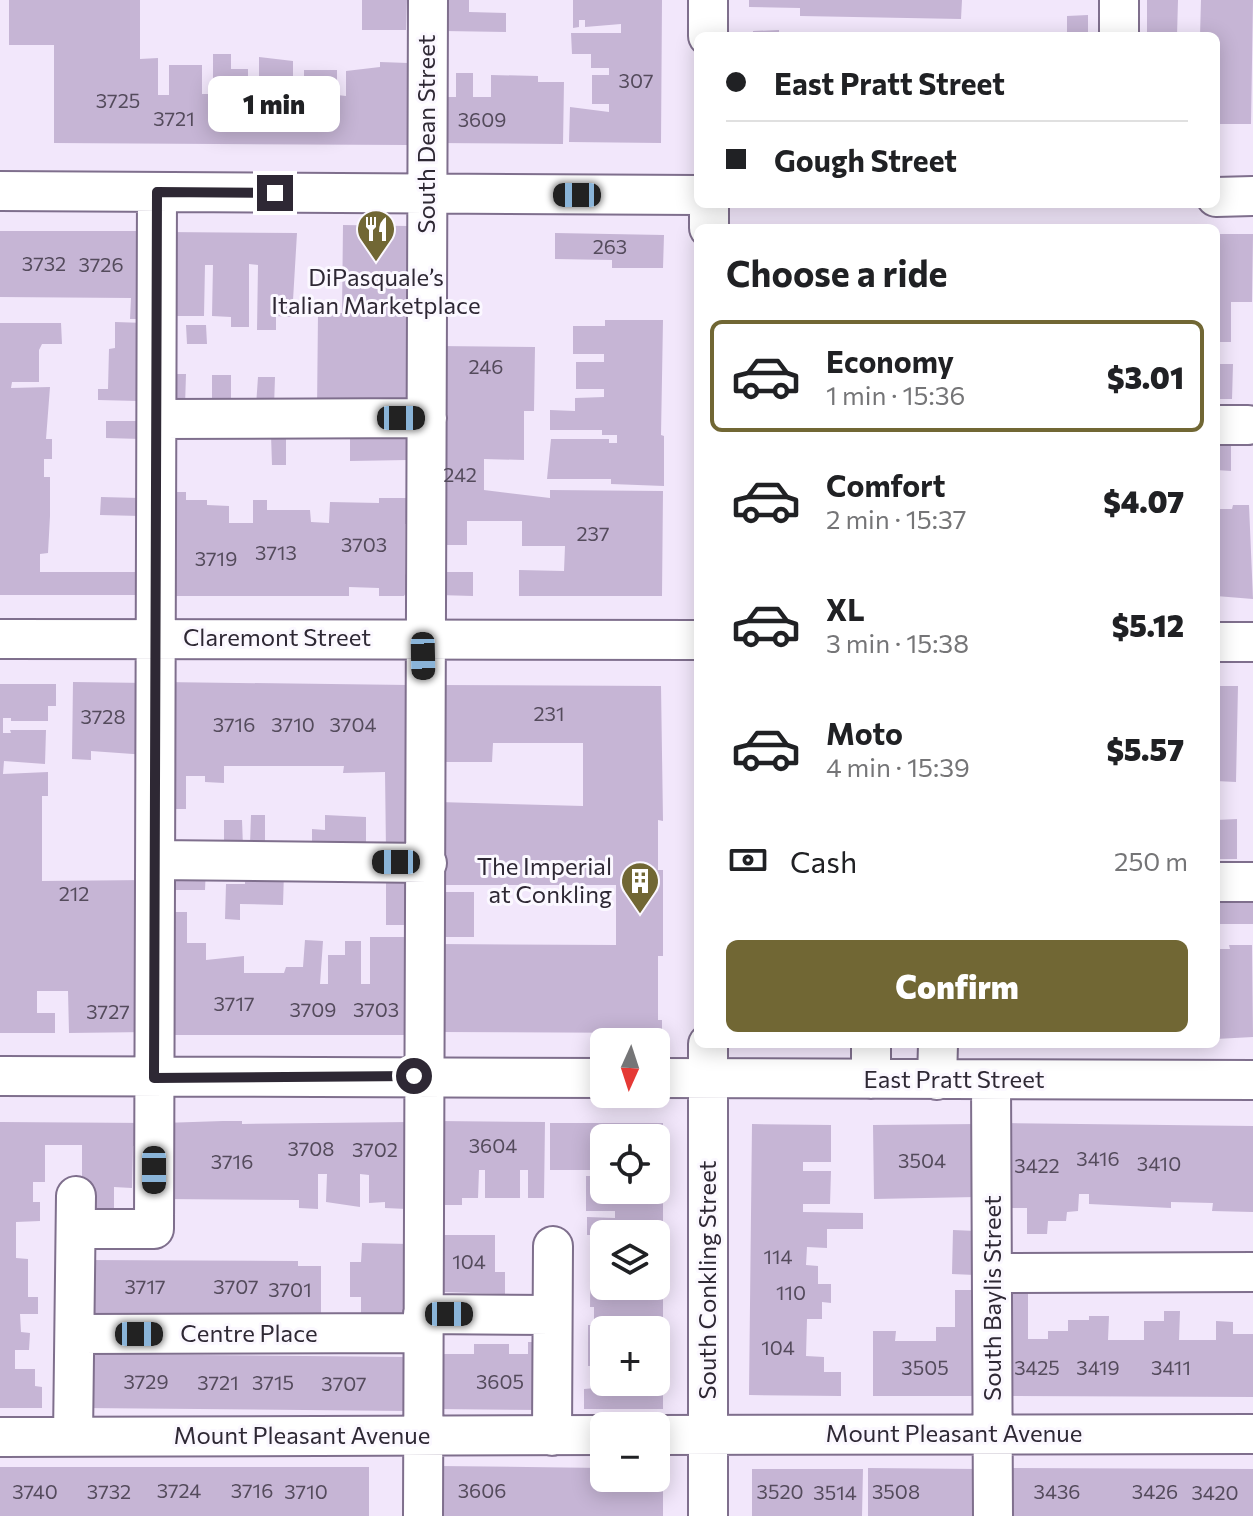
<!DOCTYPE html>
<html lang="en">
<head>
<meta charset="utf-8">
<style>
  body { margin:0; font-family:Commissioner,sans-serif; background:#f2f2f2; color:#202124; height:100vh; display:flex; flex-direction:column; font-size:30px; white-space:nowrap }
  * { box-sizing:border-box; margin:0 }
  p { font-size:26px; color:#757577 }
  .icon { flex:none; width:44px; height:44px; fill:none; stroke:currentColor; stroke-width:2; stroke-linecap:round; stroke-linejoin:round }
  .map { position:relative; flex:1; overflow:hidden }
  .details { position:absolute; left:694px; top:224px; width:526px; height:824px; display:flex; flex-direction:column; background:#fff; border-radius:12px; box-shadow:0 4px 20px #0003 }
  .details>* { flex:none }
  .hud { position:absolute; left:694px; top:32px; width:526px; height:176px; border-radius:12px; box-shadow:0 4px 20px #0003; display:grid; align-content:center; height:176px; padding:0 32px; background:#fff }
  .needle { width:52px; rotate:183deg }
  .controls { position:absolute; left:590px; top:1028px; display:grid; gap:16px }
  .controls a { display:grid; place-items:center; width:80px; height:80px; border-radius:12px; background:#fff; box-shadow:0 4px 20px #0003; font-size:40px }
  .end { position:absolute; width:36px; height:36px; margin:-18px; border:10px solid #2e2834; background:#fff; box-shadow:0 0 0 4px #fff }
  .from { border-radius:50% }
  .bubble { position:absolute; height:56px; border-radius:12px; background:#fff; box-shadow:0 4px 20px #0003; font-size:26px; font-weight:800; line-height:56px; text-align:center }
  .car { position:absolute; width:24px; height:48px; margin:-24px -12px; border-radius:10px; box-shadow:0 0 6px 2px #0007; background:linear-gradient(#222 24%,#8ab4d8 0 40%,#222 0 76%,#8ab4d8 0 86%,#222 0) }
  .hud b { display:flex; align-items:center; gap:28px; height:76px; font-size:30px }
  .hud b+b { border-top:2px solid #e0e0e0 }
  .hud i { width:20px; height:20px; background:#202124 }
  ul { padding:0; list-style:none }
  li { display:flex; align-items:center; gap:24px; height:112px; margin:0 16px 12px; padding:0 16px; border:4px solid transparent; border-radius:12px }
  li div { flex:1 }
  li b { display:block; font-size:30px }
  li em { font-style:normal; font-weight:800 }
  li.active { border-color:#716734 }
  li>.icon { width:72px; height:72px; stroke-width:1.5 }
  h2 { padding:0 32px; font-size:36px; line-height:96px }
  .pay { display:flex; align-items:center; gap:20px; height:88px; padding:0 32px; font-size:30px }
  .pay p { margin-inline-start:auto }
  .button { display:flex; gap:16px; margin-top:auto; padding:16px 32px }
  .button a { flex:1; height:92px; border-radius:12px; background:#716734; color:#fff; font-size:32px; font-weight:800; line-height:92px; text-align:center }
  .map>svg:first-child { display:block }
</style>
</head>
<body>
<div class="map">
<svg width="1253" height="1516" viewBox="0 0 1253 1516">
  <rect width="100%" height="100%" fill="#f2e7fb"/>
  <!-- building -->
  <path fill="#c6b5d5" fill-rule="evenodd" d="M9,0H140V59L158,58V95H169V65H202V94H213V54H231V69H248V96H259V57L293,61V96H304V70H337V95L346,96V71L380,67V62L408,63L409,145L54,143V45H9Z
    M362,0H407L406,30H362Z
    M437,0H469V12L506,13V32L444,31Z
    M573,0H662L661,143L569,142L570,107L609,112V104H592V75H609V68H591V54H572L571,33H621V24L585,27V20H579V27L573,28Z
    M749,0H962L961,19L800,16V8L749,7Z
    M1147,0H1178L1177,36H1147Z
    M1201,0H1253L1251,124H1216V36H1200Z
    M1088,15V36H1067V16Z
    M779,30V36H753V31Z
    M456,73H473V97H491V75L538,76V82H564L563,144L437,143L438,97H456Z
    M343,225L408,226L406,411L317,410L318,313H342Z
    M0,231H150L148,319H130L131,298L0,297Z
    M164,232L297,233L292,317L276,316V330H257L258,265L249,264V327H231V317L212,316L213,265H205L204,316H167Z
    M555,233L664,235L663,268H612V260L555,259Z
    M1216,234H1253L1252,302H1231V342H1216Z
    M605,320H663L661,435L664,436V486L611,484V479H547L551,439H609V443H617V435H602V430H550V410L575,411V398L604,397V389H576V362H604V354H573V326H605Z
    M115,322L145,323L139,401L98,400V389H108L109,349L115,348Z
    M0,323H61L62,344H42L39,350V382H12L11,388L50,387L46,439H52V459H44V477H50V516L48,553L40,554V572H148V595H0Z
    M186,325H206L207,344H187Z
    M437,346L535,347L534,411H524V460L484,459V490L550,498V490L663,491L662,596H519V570L564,571L565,546H522V521H467V545H436Z
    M1216,364H1233L1232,399H1216Z
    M164,374H186L185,406H164Z
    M212,375H231V407H212Z
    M258,377H275L274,407L256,406Z
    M106,421H141V439L106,438Z
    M350,428H407V460L350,461Z
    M271,435H286V465H272Z
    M1216,435H1231V471L1216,470Z
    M164,492H186V500H207V505L229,506V523H253V500H267V510H310L311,522L329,523L330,502L379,503V498H410L409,524H405V574L411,580L410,587L404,596H379V588L349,587V596H164Z
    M101,497L140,498V516L100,515Z
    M1233,505H1249L1253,599L1216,596V509H1232Z
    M438,572H473V596L438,595Z
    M73,682L148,683L147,755L91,751V760L72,759Z
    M162,682L408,685L410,851H386L385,772L343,773L344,766H224V783L205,782V776H186V809H163Z
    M0,684H56V706H48V721H11V718H3V733H11L10,730H46L45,764L4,761L3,774L48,772V796H42V881L148,880V1032L69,1033L68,991H37V1013H55V1033H0Z
    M437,685L661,686L663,821L658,820V870H663V956H658V1020H662V1033L438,1032V944L616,945V885H438V802L583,806V743H493L492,762H438Z
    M1216,686H1238L1236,782L1216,781Z
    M251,815H265V845H250Z
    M325,815L366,817V850L312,845V829L325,830Z
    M1237,819V859H1216V820Z
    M224,820H242L243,847L224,846Z
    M206,866L205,890H163V876Z
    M386,868H407V925H386Z
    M245,870L284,872L283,905L240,904V920L225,919L226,884H245Z
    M438,892H474V937H438Z
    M1216,894H1253V924H1216Z
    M163,912H187V943H206V960L244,956V973H284L286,967H303L305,940L323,941L320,984H328V955H345V941H361V984H370V937H408V1035H161Z
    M1229,945H1252L1253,1037L1216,1039V949H1230Z
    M223,1121H242V1124L410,1122L407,1209L385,1208V1202L369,1203V1175L360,1174V1207L326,1202L327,1174H318V1209L299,1208V1200L163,1199V1123Z
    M438,1121L545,1122L544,1198H528V1170H520V1198H485V1170H479L478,1198H462V1205H437Z
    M0,1122L148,1123V1146H133L132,1188L114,1187V1213H82V1145H45V1182H33V1202H40V1221L16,1222V1258L28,1259V1297H38V1314H20L21,1332L30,1333L29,1350H15V1369H35V1386L42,1387V1408H0Z
    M550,1123H663V1409H584V1389L595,1388V1366H588V1325H594V1307H590L591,1235H587V1217L615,1218V1211H586V1176H604V1190H656V1138H604V1170H550ZM604,1234H656V1286H604ZM604,1330H656V1382H604Z
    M1004,1123L1253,1126V1212L1212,1211L1213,1203L1171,1202V1208L1089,1204V1194H1079L1078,1211L1067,1212L1066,1221H1048L1047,1234H1027V1208H1006Z
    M752,1124L831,1125V1162H803V1171H831L830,1204H803V1212L863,1213V1229H827V1248L807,1247L806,1265L818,1266V1284H831V1303L822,1302V1319H807L806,1356L824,1357V1372H841V1396L749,1395Z
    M978,1124L976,1197L874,1199L873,1125Z
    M953,1230L976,1231L975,1275L952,1274Z
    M442,1235H495V1272H505V1294L443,1292Z
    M362,1243L409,1244L408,1316H361V1297H350V1262H361Z
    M84,1260L298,1261V1266H321V1318H299V1314L83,1313Z
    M1008,1274H1028V1339H1048V1331H1068V1320H1089V1316H1109L1108,1340H1144V1321H1164V1311H1180L1179,1340H1216V1321L1233,1322V1334H1253V1397L1006,1396Z
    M955,1290H977V1396H873V1331H896L895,1341H936V1327H955Z
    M528,1342H545V1410L438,1409V1354H474V1344H509V1354H528Z
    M84,1354L407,1357V1411L83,1408Z
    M438,1466L604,1468V1478H656V1468H663V1516H437Z
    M0,1467H369V1516H0Z
    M868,1468L977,1469V1516H868Z
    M1006,1468L1253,1469V1516H1006Z
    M752,1469H863L862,1516H752Z"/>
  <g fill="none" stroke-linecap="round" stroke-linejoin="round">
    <!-- minor casing -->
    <g stroke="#7f6f8d" stroke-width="42">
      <path id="minor" d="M708,0V36
        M1119,36V0
        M0,191L698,195
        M1216,197L1253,196
        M709,204V228
        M157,419L427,418
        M1216,425H1248
        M0,639L698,640
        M1216,642H1253
        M156,860L427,863
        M1216,882H1253
        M708,1044V1516
        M0,1076L604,1078
        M656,1078L1253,1080
        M871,1079V1044
        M937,1080L938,1044
        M991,1081L993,1516
        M76,1229H154L157,192
        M993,1273L1253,1272
        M423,1314L551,1315
        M76,1334L422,1333
        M656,1435L1253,1434
        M552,1436L553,1246
        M0,1437L604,1435
        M73,1437L76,1196
        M423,1516L428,0"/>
    </g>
    <!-- minor -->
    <use href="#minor" stroke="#fff" stroke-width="38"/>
  </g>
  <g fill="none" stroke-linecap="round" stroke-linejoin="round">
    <!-- route -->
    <path stroke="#2e2834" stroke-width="10" d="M275,193L157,192L154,1078L414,1076"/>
  </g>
  <!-- icons -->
  <defs>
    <g id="restaurant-pin" transform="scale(2)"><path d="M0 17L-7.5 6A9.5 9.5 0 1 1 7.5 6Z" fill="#716734" stroke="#fbf8ff"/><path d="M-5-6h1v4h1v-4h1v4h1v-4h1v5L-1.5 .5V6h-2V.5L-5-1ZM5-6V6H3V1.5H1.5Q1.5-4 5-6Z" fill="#fff"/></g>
    <g id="building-pin" transform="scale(2)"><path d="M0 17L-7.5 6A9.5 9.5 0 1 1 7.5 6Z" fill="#716734" stroke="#fbf8ff"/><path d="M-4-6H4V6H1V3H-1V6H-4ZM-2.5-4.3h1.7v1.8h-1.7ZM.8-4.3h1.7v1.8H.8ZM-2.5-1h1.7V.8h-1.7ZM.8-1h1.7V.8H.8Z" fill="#fff"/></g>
  </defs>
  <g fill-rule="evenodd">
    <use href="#restaurant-pin" x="376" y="229"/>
    <use href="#building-pin" x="640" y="881"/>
  </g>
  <g text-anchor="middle" stroke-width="6" stroke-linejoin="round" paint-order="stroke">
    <!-- number labels -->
    <g font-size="20" fill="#544b5c">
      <text x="636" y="88">307</text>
      <text x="118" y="108">3725</text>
      <text x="174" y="126">3721</text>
      <text x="482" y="127">3609</text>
      <text x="610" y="254">263</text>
      <text x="44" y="271">3732</text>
      <text x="101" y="272">3726</text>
      <text x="486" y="374">246</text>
      <text x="460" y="482">242</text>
      <text x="593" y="541">237</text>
      <text x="364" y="552">3703</text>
      <text x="276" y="560">3713</text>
      <text x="216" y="566">3719</text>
      <text x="549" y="721">231</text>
      <text x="103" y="724">3728</text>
      <text x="234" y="732">3716</text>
      <text x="293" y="732">3710</text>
      <text x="353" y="732">3704</text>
      <text x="74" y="901">212</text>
      <text x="234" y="1011">3717</text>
      <text x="313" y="1017">3709</text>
      <text x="376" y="1017">3703</text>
      <text x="108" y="1019">3727</text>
      <text x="493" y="1153">3604</text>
      <text x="311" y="1156">3708</text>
      <text x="375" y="1157">3702</text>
      <text x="1098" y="1166">3416</text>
      <text x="922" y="1168">3504</text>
      <text x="232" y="1169">3716</text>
      <text x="1159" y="1171">3410</text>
      <text x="1037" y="1173">3422</text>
      <text x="778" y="1264">114</text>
      <text x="469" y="1269">104</text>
      <text x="145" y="1294">3717</text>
      <text x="236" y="1294">3707</text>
      <text x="290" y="1297">3701</text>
      <text x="791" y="1300">110</text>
      <text x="778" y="1355">104</text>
      <text x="925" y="1375">3505</text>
      <text x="1037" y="1375">3425</text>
      <text x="1098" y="1375">3419</text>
      <text x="1171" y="1375">3411</text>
      <text x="146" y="1389">3729</text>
      <text x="500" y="1389">3605</text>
      <text x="218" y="1390">3721</text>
      <text x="273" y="1390">3715</text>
      <text x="344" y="1391">3707</text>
      <text x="179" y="1498">3724</text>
      <text x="252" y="1498">3716</text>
      <text x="482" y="1498">3606</text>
      <text x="35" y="1499">3740</text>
      <text x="109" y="1499">3732</text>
      <text x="306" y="1499">3710</text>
      <text x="780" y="1499">3520</text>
      <text x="896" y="1499">3508</text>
      <text x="1057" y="1499">3436</text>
      <text x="1155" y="1499">3426</text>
      <text x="835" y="1500">3514</text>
      <text x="1215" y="1500">3420</text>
    </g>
    <!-- street labels -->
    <g font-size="24" fill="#2e2834" stroke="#fbf8ff">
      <text transform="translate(427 134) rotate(-90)" y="8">South Dean Street</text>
      <text x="277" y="646">Claremont Street</text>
      <text x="954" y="1088">East Pratt Street</text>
      <text transform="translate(708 1280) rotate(-90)" y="8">South Conkling Street</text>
      <text transform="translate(993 1298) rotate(-90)" y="8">South Baylis Street</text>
      <text x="249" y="1342">Centre Place</text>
      <text x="954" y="1442">Mount Pleasant Avenue</text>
      <text x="302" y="1444">Mount Pleasant Avenue</text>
    </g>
    <!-- poi labels -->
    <g font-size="24" fill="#2e2834" stroke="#fbf8ff">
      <text x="376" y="286">DiPasquale’s<tspan x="376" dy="28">Italian Marketplace</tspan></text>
      <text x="612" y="875" text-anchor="end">The Imperial<tspan x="612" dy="28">at Conkling</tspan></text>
    </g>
  </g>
</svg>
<div class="controls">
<a><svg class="needle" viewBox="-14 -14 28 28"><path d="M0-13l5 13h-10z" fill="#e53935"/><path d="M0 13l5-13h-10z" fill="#757577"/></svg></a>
<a><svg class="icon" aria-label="locate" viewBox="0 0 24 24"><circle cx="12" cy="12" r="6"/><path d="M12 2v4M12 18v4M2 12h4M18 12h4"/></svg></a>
<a><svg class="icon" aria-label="layers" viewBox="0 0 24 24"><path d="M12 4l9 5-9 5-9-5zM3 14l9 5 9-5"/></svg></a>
<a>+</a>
<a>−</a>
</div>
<i class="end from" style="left:414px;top:1076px"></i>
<i class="end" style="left:275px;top:193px"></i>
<div class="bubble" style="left:208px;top:76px;width:132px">1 min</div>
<i class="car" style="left:577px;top:195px;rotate:270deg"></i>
<i class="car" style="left:401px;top:418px;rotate:90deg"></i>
<i class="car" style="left:423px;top:656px;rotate:179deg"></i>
<i class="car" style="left:396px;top:862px;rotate:270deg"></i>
<i class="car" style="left:154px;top:1170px;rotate:180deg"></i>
<i class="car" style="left:449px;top:1314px;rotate:90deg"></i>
<i class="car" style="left:139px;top:1334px;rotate:90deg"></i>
<div class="hud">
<b><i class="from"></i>East Pratt Street</b>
<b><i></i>Gough Street</b>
</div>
<section class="details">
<h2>Choose a ride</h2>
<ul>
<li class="active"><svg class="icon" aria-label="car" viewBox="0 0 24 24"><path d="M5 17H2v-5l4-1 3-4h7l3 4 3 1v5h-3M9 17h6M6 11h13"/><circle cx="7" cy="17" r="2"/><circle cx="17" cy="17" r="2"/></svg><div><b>Economy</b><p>1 min · 15:36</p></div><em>$3.01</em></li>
<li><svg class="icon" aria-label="car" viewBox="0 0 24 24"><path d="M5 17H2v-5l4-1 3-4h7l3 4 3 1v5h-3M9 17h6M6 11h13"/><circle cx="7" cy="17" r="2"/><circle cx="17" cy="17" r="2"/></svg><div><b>Comfort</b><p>2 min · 15:37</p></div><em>$4.07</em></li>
<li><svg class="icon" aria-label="car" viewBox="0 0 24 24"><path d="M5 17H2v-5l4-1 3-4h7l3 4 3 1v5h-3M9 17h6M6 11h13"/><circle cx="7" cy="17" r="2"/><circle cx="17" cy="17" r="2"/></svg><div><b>XL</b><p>3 min · 15:38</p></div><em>$5.12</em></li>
<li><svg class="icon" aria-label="car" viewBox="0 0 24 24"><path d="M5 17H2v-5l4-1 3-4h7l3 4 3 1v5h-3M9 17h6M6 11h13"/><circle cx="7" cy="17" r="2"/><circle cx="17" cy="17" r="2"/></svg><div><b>Moto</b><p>4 min · 15:39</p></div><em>$5.57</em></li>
</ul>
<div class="pay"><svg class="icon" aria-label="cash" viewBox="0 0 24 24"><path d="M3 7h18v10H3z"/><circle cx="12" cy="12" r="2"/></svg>Cash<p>250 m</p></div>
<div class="button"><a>Confirm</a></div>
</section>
</div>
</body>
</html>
